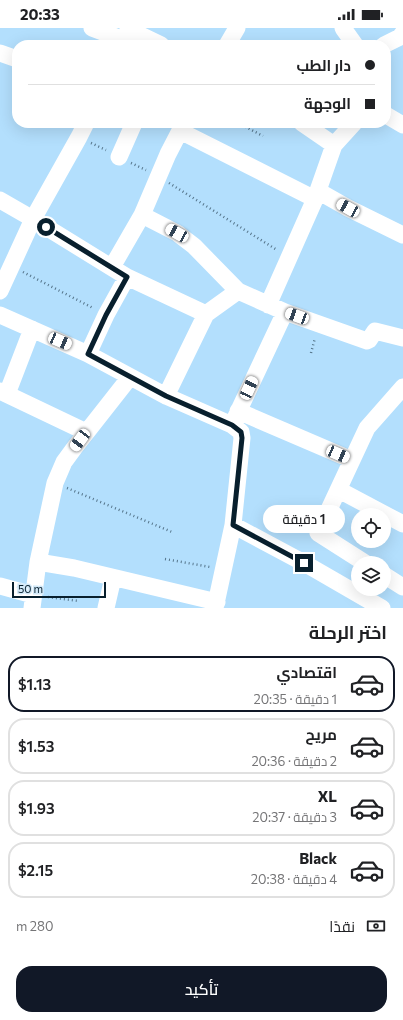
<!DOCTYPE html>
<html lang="ar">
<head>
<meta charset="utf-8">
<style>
  body { margin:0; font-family:Commissioner,Cairo,sans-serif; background:#f2f2f2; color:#202124; direction:rtl; height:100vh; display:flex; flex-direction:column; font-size:15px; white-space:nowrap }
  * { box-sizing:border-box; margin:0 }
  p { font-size:13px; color:#757577 }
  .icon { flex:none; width:22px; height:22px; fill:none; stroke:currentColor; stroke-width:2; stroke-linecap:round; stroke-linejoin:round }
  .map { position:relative; height:580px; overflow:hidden; direction:ltr }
  .sheet { display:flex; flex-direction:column; background:#fff; flex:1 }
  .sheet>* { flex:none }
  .banner { position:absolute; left:12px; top:12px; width:379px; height:88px; border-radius:16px; box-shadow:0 4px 16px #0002; direction:rtl; display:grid; align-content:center; height:88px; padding:0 16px; background:#fff }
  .buttons { position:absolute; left:351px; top:480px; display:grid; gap:8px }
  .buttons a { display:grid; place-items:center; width:40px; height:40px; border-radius:50%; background:#fff; box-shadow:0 4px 16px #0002; font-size:20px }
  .scale { position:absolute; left:12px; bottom:10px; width:94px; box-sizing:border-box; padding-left:4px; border:2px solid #081f2d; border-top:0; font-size:11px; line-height:14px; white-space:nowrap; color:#081f2d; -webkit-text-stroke:3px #d3e9f8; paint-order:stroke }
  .end { position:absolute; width:18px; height:18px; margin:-9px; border:5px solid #081f2d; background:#fff; box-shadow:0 0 0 2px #fff }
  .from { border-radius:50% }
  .bubble { position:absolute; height:28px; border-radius:14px; background:#fff; box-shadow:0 4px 16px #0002; font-size:13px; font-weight:600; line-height:28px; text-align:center; direction:rtl }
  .car { position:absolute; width:12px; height:24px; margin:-12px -6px; border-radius:5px; box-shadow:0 0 3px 1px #0007; background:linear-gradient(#fff 24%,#345 0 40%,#fff 0 76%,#345 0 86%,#fff 0) }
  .banner b { display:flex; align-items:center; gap:14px; height:38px; font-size:15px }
  .banner b+b { border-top:1px solid #e0e0e0 }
  .banner i { width:10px; height:10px; background:#202124 }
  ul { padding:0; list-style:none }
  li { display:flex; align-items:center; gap:12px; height:56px; margin:0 8px 6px; padding:0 8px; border:2px solid #e0e0e0; border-radius:16px }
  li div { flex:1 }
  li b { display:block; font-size:15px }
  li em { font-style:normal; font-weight:600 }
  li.active { border-color:#111827 }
  li>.icon { width:36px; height:36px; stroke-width:1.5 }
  h2 { padding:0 16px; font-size:18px; line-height:48px }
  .pay { display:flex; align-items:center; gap:10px; height:44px; padding:0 16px; font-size:15px }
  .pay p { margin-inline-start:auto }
  .cta { display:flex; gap:8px; margin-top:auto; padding:8px 16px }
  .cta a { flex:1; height:46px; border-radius:16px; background:#111827; color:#fff; font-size:16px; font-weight:600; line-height:46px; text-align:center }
  .status { display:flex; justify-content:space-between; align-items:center; height:28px; padding:0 20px; background:#fff; direction:ltr }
  .status svg { height:11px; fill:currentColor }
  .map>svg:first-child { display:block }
</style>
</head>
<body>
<div class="status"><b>20:33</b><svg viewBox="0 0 49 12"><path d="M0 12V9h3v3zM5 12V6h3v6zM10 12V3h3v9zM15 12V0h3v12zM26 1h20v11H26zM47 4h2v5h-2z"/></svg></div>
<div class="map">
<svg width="403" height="580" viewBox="0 0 403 580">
  <rect width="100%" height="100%" fill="#b3dffd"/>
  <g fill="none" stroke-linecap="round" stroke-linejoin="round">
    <!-- path -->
    <path stroke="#55758b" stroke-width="2.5" stroke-dasharray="1 3" stroke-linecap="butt" d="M238,95L263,108
      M91,115L106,122
      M131,135L146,142
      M169,155L277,222
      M23,244L93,280
      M311,325L315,310
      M67,460L172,504
      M165,531L210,539
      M48,569L79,573"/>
    <!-- minor -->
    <path stroke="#fff" stroke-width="17" d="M92,0L124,12
      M343,0L355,17
      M128,1L161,17
      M227,17L237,0
      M384,17L400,9L403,5
      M0,25L17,31
      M386,87L403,97
      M302,95L334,117
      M180,103L315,171
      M119,129L134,95
      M318,163L348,180L403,207
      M0,172L33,191L127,249L206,286
      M142,187L168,126L184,95
      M112,239L142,187L177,205L194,218L238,263L285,284L367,313L369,312L375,303L403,310
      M0,263L33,191L79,109L86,95
      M268,277L315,171L334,117L354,95
      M0,287L88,326L166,368L232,397L241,404L242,410L233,497L215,580
      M88,326L106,287L127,249
      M0,363L86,404
      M7,366L32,301
      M166,368L206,286L238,263
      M238,383L352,432
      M232,397L285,284
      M339,462L403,496
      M233,497L304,535L382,580
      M38,534L74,540L217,574
      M365,535L318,505L367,400L403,359
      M384,547L403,559
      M0,558L33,567
      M32,580L38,534L55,455L64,434L75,419L130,349
      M106,580L113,550"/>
  </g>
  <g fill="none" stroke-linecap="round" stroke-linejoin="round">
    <!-- route -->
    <path stroke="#081f2d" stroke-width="5" d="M46,199L127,249L106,287L88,326L166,368L232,397L241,404L242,410L233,497L304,535"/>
  </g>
</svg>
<div class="buttons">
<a><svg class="icon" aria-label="locate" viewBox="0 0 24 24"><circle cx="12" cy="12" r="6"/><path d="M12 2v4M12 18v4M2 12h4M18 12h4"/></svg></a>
<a><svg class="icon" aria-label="layers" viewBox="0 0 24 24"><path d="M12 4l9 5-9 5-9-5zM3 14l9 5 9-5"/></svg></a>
</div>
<div class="scale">50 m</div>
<i class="end from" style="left:46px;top:199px"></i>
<i class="end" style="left:304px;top:535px"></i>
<div class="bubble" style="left:263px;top:477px;width:82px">1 دقيقة</div>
<i class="car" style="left:348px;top:180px;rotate:299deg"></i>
<i class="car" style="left:177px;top:205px;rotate:299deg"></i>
<i class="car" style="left:297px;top:288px;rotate:290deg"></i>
<i class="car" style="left:60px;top:313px;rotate:113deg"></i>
<i class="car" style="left:249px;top:360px;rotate:25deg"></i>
<i class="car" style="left:80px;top:412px;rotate:217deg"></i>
<i class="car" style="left:338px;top:426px;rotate:113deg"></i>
<div class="banner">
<b><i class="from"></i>دار الطب</b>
<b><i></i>الوجهة</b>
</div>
</div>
<section class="sheet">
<h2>اختر الرحلة</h2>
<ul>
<li class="active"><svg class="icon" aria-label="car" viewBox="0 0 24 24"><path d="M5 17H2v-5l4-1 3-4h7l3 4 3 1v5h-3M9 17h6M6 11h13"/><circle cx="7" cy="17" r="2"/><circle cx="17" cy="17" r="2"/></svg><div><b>اقتصادي</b><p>1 دقيقة · 20:35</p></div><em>$1.13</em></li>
<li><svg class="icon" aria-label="car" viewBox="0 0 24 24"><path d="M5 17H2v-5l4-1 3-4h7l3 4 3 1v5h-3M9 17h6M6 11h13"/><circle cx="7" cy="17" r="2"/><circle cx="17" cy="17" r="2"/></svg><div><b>مريح</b><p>2 دقيقة · 20:36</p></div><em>$1.53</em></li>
<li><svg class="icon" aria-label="car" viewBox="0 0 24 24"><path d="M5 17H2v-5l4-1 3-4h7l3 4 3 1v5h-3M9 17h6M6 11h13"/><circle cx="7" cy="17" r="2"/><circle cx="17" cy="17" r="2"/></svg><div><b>XL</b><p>3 دقيقة · 20:37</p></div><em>$1.93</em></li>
<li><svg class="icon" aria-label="car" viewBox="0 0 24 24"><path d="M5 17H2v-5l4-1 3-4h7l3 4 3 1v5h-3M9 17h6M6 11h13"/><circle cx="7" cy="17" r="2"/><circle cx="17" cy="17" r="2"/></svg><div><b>Black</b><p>4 دقيقة · 20:38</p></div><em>$2.15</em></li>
</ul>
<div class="pay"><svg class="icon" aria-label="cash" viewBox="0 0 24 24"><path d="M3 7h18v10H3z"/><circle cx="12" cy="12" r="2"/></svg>نقدًا<p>280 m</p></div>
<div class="cta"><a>تأكيد</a></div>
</section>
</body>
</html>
